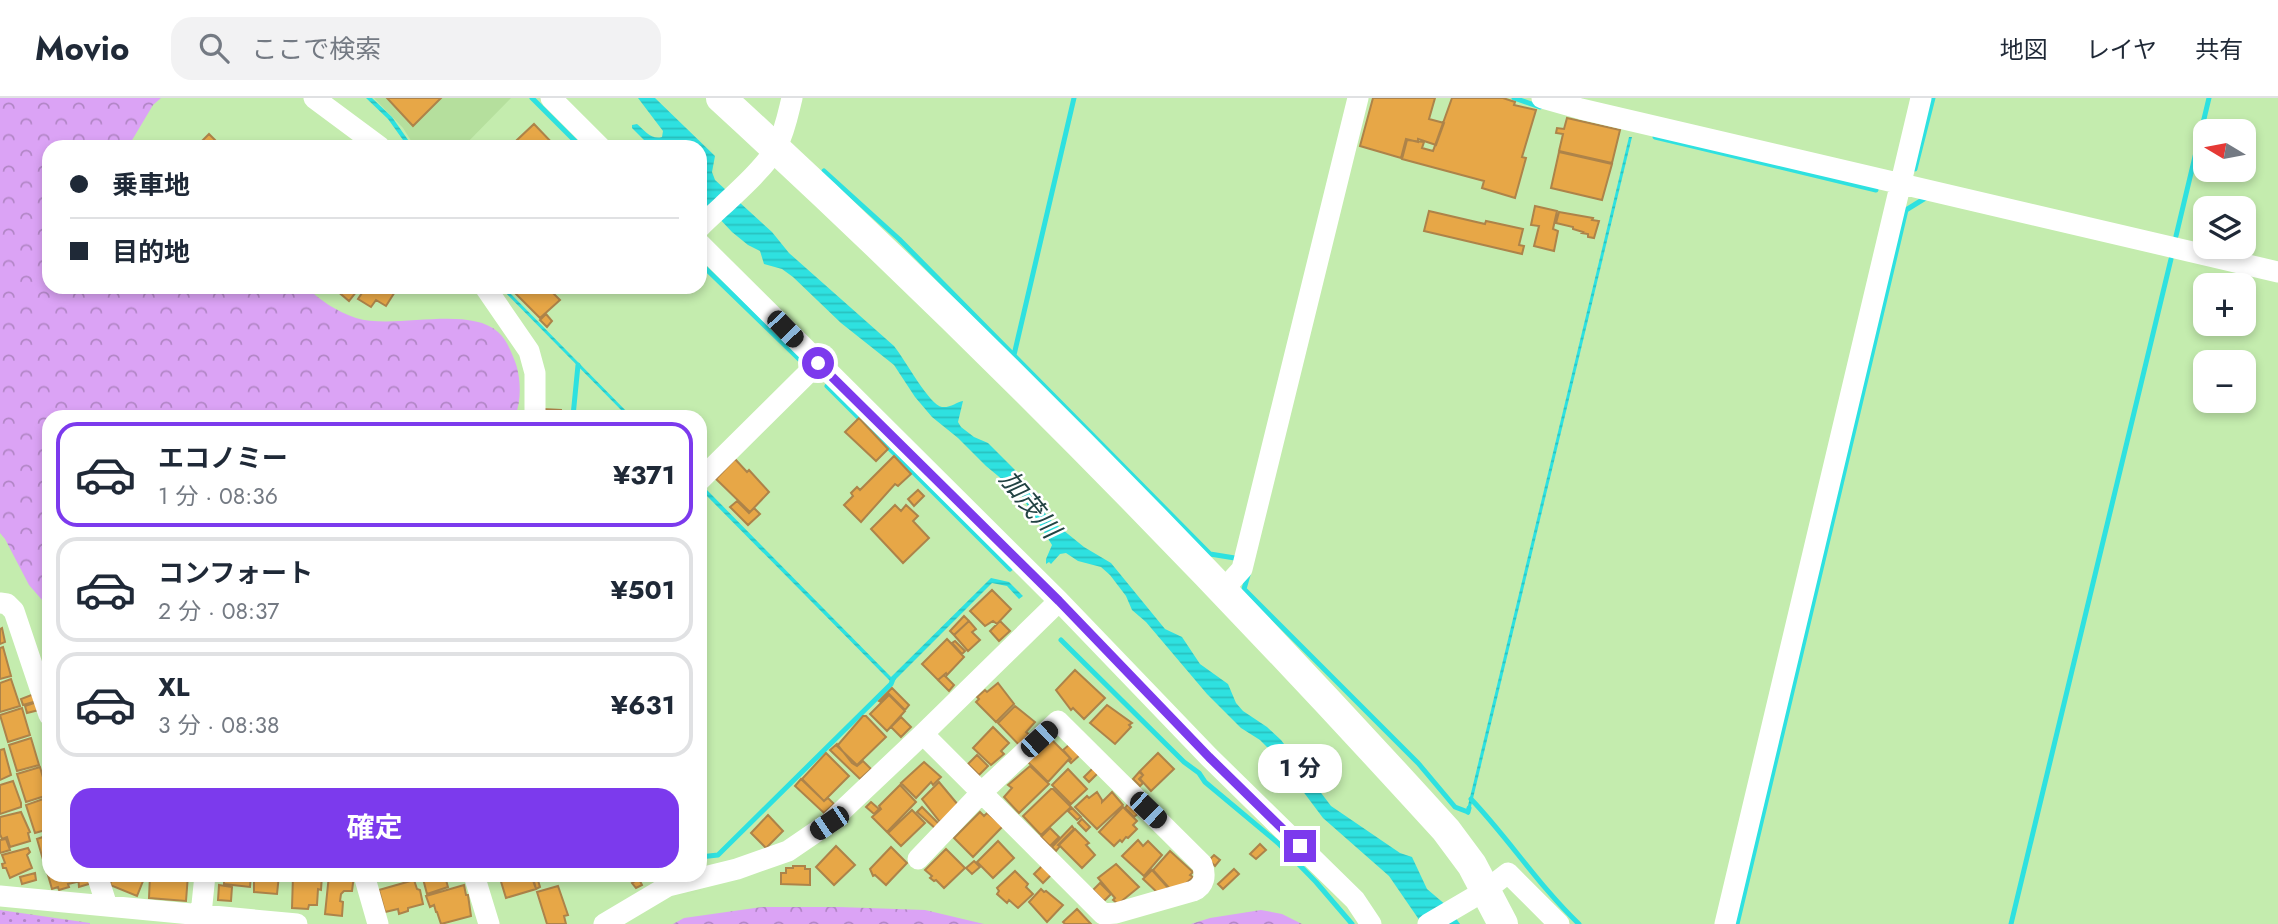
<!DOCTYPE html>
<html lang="ja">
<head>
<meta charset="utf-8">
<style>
  body { margin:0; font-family:Jost,"Noto Sans JP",sans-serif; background:#f2f2f3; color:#1f2937; height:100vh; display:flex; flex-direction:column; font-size:26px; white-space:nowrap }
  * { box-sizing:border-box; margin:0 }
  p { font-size:23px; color:#747a83 }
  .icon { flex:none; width:38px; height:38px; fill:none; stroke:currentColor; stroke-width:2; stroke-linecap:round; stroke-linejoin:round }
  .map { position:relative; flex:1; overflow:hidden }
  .side { position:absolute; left:42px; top:312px; width:665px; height:472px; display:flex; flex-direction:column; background:#fff; border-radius:21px; box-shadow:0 4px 10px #0003 }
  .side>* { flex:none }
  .top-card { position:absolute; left:42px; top:42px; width:665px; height:154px; border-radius:21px; box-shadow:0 4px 10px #0003; display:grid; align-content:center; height:154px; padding:0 28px; background:#fff }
  .needle { width:46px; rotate:280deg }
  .controls { position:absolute; left:2193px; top:21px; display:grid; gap:14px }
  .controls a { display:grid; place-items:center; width:63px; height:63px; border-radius:14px; background:#fff; box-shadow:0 4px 10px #0003; font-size:35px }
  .end { position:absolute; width:32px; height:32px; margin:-16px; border:9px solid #7c3aed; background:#fff; box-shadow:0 0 0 4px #fff }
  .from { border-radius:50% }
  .bubble { position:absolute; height:49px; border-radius:21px; background:#fff; box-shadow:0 4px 10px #0003; font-size:23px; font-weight:700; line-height:49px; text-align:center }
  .car { position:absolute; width:21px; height:42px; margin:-21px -10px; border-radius:9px; box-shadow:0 0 5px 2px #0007; background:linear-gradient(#222 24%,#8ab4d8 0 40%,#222 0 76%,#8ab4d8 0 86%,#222 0) }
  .top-card b { display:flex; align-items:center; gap:24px; height:66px; font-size:26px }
  .top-card b+b { border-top:2px solid #e0e1e3 }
  .top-card i { width:18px; height:18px; background:#1f2937 }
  ul { padding:12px 0 0; list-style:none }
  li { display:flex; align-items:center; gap:21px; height:105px; margin:0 14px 10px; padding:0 14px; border:4px solid #e0e1e3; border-radius:21px }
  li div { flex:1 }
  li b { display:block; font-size:26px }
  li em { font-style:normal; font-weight:700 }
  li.current { border-color:#7c3aed }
  li>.icon { width:63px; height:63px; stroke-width:1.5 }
  .button { display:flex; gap:14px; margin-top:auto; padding:14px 28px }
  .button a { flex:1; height:80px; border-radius:21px; background:#7c3aed; color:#fff; font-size:28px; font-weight:700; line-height:80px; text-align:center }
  header { display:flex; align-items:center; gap:42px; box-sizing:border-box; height:98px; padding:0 35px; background:#fff; border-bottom:2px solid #e0e1e3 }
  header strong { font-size:33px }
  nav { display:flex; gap:38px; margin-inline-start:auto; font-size:24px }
  .search { width:490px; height:63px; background:#f2f2f3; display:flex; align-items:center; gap:18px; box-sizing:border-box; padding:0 24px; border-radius:21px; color:#747a83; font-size:26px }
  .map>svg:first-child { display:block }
</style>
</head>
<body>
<header>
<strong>Movio</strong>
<div class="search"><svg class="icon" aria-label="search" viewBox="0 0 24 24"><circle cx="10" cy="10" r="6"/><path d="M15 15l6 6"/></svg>ここで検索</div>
<nav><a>地図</a><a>レイヤ</a><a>共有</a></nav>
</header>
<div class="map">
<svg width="2278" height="826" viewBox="0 0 2278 826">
  <defs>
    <pattern id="forest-crowns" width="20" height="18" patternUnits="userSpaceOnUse" patternTransform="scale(1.75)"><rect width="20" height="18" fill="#dba3f5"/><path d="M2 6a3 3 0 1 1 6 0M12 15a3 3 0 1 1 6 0" fill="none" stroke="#b286c6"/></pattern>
    <pattern id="park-dots" width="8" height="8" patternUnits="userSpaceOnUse" patternTransform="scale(1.75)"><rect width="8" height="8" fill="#dba3f5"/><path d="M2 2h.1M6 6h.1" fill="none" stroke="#b286c6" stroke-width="1.8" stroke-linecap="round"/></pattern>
    <pattern id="water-rules" width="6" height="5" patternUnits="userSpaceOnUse" patternTransform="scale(1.75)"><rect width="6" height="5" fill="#2ee1e0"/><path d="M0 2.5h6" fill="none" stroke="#29c2c0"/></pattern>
  </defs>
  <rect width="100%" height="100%" fill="#c4ecae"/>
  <!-- built -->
  <path fill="#b5df9d" d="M374,0H511L463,49H415L403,30Z"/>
  <!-- forest -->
  <path fill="url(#forest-crowns)" d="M0,0H161L153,7L128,49H49V189H306C321,203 336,213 356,220C395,232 467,207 498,234C506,241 510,251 514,261C521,277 522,302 515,318H49V510L29,487L5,441L0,435Z
    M762,809H839L925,812L984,826H673L684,820Z
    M1261,812L1282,816L1302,826H1191L1210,820Z"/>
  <!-- park -->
  <path fill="url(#park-dots)" d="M0,812L90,825V826H0Z"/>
  <!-- water -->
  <path fill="url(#water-rules)" d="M366,0H372L392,19L413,49H408L388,21Z
    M638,0H655L715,58L712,74L715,82L772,134L789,155L894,248C904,260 930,308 942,309C950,310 957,304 963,303L958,324L961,329L974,339L988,345L1018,375L1040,404L1047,419L1084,449L1111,465L1165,531L1182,539L1200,566L1228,586L1236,605L1243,613L1267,629L1281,642L1331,708L1400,755L1412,759L1427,791L1447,808L1460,826H1422L1389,778L1323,720L1278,660L1260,642L1241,630L1207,596L1146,524L1132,512L1126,498L1110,477L1101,469L1078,463L1066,455L1060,456L1051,466L1049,464L1046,466V461L1052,447L1021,397L986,368L958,340L932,319L915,299L894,267L841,225L793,179L782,171L764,166L760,153L748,147L732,134L700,100V49H651L632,30V27L637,26C644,32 651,42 662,39L663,33Z
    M1629,39H1632L1469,717L1466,716Z
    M500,189H504L631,318H627Z
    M706,391L891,579L991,480L1009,484L1023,498L1019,501L1007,488L992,485L892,585L703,394Z"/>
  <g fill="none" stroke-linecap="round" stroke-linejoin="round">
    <!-- stream -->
    <path stroke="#2ee1e0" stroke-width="5" d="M532,0L581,49
      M1514,0L1540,9
      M1655,39L1876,92
      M1915,71L1933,0
      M824,73L899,141L1210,456L1241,461
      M2176,138L2209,0
      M700,165L799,261
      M1014,257L1074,0
      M827,288L1010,471
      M573,318L578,267
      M1248,477L1244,491L1418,665L1455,709L1468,714L1469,710
      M1061,542L1184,664L1199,675L1205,684L1278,745L1316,784L1352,826
      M1471,701C1509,741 1539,788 1579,826
      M700,759L718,757L891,586L893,581
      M1737,826L1906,112L1927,99
      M2011,826L2171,161"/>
  </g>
  <!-- building -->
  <path fill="#e7a747" stroke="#ad8349" stroke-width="2" d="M387,0H441L413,28Z
    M1373,0H1435L1429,21L1444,25L1436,47L1418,41V44L1406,41L1401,60L1360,48Z
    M1452,0H1503L1515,4L1514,7L1536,12L1522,59L1526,60L1515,100L1482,90L1484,83L1402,61L1407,42L1424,44L1422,50L1433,53Z
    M1567,20L1620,32L1612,65L1559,53L1563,36L1556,35L1557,30L1564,31Z
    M534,26L556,49H522L517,42Z
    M209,36L222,49H196Z
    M1559,54L1612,66L1602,102L1551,90Z
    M1535,108L1557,113L1553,131L1558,133L1554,153L1534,148L1539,128L1531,127Z
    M1429,113L1485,126L1486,123L1523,131L1519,147L1524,148L1522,156L1424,133Z
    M1559,114L1593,120L1592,122L1599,123L1594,140L1588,139V136L1582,135L1583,134L1573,131V129L1556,125Z
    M338,189H360L349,203L336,192Z
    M362,189H398L386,208L376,202L371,209L358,201L364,192L369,195Z
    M519,189H547L560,202L540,220L514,194Z
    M546,216L552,223L547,229L540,222Z
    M542,311L561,312V318H542Z
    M859,320L888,351L876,363L845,334Z
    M894,358L911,376L898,388L895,386L861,424L844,407L853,398L851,395L857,389L860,392Z
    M735,361L747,374L749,372L769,394L750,414L716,381Z
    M918,392L924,398L914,408L908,401Z
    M737,403L749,415L754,410L760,416L748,427L730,409Z
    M895,407L901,413L906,407L918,418L913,423L929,440L903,465L871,431Z
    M992,492L1011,511L997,526L993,523L985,528L970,513Z
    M964,518L969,523L954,537L950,533Z
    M969,523L976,531L972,534L980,542L968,553L954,537Z
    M1000,523L1010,533L999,543L990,533Z
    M2,530L5,544L0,546V531Z
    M947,541L964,559L947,577L946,575L938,582L922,566Z
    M955,543L965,553L962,556L952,545Z
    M3,549L11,578L0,581V550Z
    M1075,572L1105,600L1084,621L1073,610L1071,612L1056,592Z
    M944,577L954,587L949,593L938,582Z
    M11,581L20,608L0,614V585Z
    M998,585L1014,606L996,624L976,604L979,601L977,599L985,592L987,594Z
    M892,590L909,607L905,612L889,596L881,604L879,603Z
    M34,596L37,603L23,607L21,601Z
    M889,597L905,613L887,633L870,616Z
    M37,604L39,612L27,615L25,608Z
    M1107,607L1132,625L1129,627L1131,629L1115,646L1090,625Z
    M1015,608L1035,624L1026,634L1030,637L1020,648L998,625Z
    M22,610L30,637L8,644L0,617Z
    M863,618H866L886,639L857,667L837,648Z
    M901,619L911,629L901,639L891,629Z
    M993,629L1009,645L1001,653L1004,656L991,667L973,650Z
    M31,640L39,667L17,673L9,647Z
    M1051,641L1070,660L1048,684L1028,664Z
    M837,646L852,665L857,668L863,663L871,671L860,681L830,652Z
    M1070,646L1081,656L1071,665L1069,663L1071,661L1063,652Z
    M4,651L11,677L0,682V652Z
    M826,655L849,678L824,703L802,681Z
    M1158,655L1174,671L1151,693L1140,681L1143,677L1140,673Z
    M977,657L988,668L979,677L968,666Z
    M924,664L941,679L933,687L931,684L916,700L901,685Z
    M1030,668L1049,686L1019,715L1004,699L1012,690L1008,687Z
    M40,669L48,697L26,704L17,676Z
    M1094,669L1098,675L1089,684L1084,679Z
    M1068,671L1087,691L1071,706L1052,687Z
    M1139,674L1143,677L1139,681L1143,685L1140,688L1133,681Z
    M801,681L824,703L828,700L834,706L824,715L795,688Z
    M13,683L21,705V709L0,716V687Z
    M939,684L959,708L940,724L922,701Z
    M900,687L916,704L887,734L872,719L881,711L879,708Z
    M1051,691H1053L1071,709L1041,737L1023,718Z
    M1097,694L1102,702V704L1112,694L1123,707L1097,731L1075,709L1087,698L1089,700Z
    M49,699V731L35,735L26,707Z
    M871,704L879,711L874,716L866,709Z
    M1129,705L1139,715L1134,719L1125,710Z
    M922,709L940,727L936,731L917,714Z
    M1123,709L1137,723L1133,727L1137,731L1128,740L1126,739L1122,744L1120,742L1114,748L1099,734Z
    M1072,710L1081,719L1077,722L1068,713Z
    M912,712L925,725L901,748L888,735Z
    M21,714L30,734L28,735L30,743L10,749L7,739L2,741L0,736V719Z
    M980,714L984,718L987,715L1003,728L973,759L954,740Z
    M768,717L783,733L766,750L751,735Z
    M1082,721L1090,729L1086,733L1078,725Z
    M1072,728L1074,731L1058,747L1060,748L1056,753L1052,749Z
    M1050,730L1059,739L1050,748L1041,739Z
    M1075,731L1089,745L1086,747L1095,757L1082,770L1059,747Z
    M49,737V763L44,765L37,741Z
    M6,741L10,752L0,755V742Z
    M1138,742L1143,748L1148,743L1162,757L1144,778L1122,758Z
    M998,743L1014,760L993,780L977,764Z
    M1260,746L1266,752L1256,761L1250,756Z
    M836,748L855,767L834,787L816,769Z
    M891,749L907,765L886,787L875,777L873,778L870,771Z
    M28,750L30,754L27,757L32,770L10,780L6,770H3L2,766L5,765L2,757Z
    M946,751L965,770L944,790L936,782L934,783L930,780L932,778L925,772Z
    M1170,753L1193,774L1190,777L1193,779L1182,789L1171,792L1153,772Z
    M1214,757L1220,762L1215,768L1209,762Z
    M974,763L980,769L972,776L966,770Z
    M49,766V777H77V784L68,786L69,789L59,792L58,789L52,791L45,767Z
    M1116,766L1139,789L1118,806L1113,802L1115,800L1098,780Z
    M1043,767L1052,776L1043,785L1034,776Z
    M793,768H805V771H810V787L781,786V775H786V770H793Z
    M1234,771L1239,776L1223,791L1218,786Z
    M1152,772L1170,792L1159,796L1143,781Z
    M1015,773L1028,786L1026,789L1033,796L1018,810L1009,802L1007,805L997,796L999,793L997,790Z
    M35,775L36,782L22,786L20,779Z
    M89,777L92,785L79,789L78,778Z
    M113,777H129L143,783L137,798L110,787Z
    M150,777H188L186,803L149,800Z
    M215,777H251L250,789L224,786V782L215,781Z
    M254,777H279L277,796L254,794Z
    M293,777H322L321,792L318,791L317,807H309L308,811L292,810Z
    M329,777H354L352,793H344L341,796L340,803L343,804L342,818L325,816Z
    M422,777H449L450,781L446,782L448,789L427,796Z
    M499,777H531L536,791L506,800Z
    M537,779L540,789L536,791L533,780Z
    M639,781L642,787L636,790L632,785Z
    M414,782L417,791L420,792L423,806L408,810V813L399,816L398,811L385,814L379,792Z
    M1100,785L1111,796L1104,803L1093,792Z
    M219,787L232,789L231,803L218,802Z
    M464,787L466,797H468L471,818L441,826L437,814H436L434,807L430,809L426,798Z
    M558,788L568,817L564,818L566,826H547L537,794Z
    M1041,791L1044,794L1046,793L1063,807L1047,824L1029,804Z
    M1077,811L1091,826H1065L1063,824Z"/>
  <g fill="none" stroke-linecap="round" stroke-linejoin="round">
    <!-- street -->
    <path stroke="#fff" stroke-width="21" d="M314,0L380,49
      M551,0L600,49
      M1542,0L1581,11L2278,174
      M700,129C721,108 765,72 777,48C785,33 788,16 792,0
      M700,146L1059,503L1209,659L1355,802L1371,826
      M485,189L529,253L535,275V318
      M700,382L818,265
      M1222,493L1242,471L1358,0
      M0,505L7,506L14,513L49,617
      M918,761L982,694L1058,623L1202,766C1206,777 1205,788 1193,793L1116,815L1103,816L923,636
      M97,777L107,808
      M364,777L378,826
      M474,777L489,826
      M0,798L297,826
      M201,816L205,777
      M604,826L668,788L737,771L788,753L829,725L923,636L1059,503
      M1428,826L1486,792L1508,775L1559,826
      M1725,826L1921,0"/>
    <!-- secondary -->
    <path stroke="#fff" stroke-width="30" d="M721,0C974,232 1215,478 1446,732L1472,767L1503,826"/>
  </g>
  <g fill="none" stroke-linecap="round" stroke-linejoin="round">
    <!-- route -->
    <path stroke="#7c3aed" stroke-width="9" d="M818,265L1059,503L1209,659L1300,748"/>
  </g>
  <g text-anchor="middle" stroke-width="5" stroke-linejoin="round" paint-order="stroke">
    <!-- water labels -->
    <g font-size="26" font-style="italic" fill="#224343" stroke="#fff">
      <text transform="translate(1030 406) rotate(51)" y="9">加茂川</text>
    </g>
  </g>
</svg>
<div class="controls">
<a><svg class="needle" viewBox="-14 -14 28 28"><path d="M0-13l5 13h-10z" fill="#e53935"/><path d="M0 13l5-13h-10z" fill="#747a83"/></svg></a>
<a><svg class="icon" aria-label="layers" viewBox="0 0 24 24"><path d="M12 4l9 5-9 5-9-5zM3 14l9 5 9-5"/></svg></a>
<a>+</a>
<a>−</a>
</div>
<i class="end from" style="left:818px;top:265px"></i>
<i class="end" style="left:1300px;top:748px"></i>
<div class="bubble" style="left:1258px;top:646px;width:84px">1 分</div>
<i class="car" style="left:785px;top:231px;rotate:136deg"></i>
<i class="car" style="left:1039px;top:641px;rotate:47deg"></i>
<i class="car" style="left:1148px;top:712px;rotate:134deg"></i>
<i class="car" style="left:829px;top:725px;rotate:236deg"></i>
<div class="top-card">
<b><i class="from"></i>乗車地</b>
<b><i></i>目的地</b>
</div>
<section class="side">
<ul>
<li class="current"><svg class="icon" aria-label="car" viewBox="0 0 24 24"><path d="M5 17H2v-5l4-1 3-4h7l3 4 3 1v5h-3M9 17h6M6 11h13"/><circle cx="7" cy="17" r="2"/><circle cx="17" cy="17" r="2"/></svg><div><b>エコノミー</b><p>1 分 · 08:36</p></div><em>¥371</em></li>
<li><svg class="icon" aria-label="car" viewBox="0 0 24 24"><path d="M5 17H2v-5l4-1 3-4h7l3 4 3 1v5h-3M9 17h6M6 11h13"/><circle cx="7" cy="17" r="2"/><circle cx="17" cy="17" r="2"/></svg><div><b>コンフォート</b><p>2 分 · 08:37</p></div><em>¥501</em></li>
<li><svg class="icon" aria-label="car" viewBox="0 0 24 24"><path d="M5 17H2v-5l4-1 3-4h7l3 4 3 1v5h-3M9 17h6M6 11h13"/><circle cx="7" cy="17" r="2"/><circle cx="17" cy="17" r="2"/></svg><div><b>XL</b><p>3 分 · 08:38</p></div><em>¥631</em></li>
</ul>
<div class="button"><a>確定</a></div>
</section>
</div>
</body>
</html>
